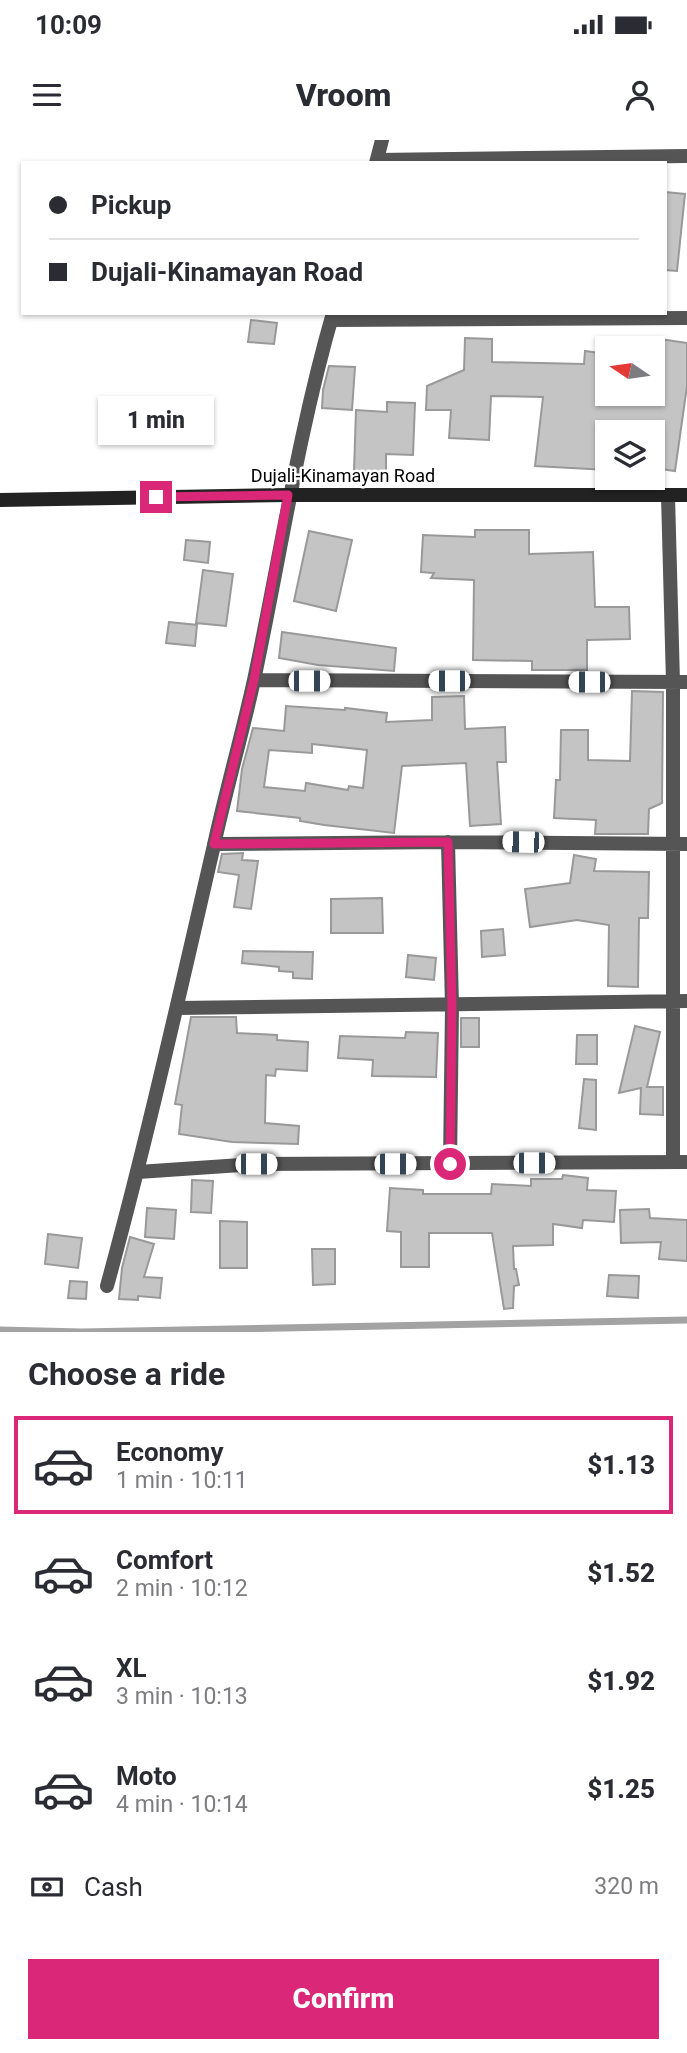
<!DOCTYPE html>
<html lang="en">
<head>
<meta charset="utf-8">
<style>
  body { margin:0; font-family:Roboto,sans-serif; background:#f2f2f3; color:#2b2b33; height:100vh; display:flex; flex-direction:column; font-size:26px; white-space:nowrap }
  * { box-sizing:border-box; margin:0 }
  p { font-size:23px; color:#7c7c81 }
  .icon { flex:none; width:38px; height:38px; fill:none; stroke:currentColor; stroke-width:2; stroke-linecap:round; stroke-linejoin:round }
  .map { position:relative; height:1192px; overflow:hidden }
  .drawer { display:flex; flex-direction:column; background:#fff; flex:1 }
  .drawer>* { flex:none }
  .banner { position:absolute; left:21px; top:21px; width:646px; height:154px; border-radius:0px; box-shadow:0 2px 5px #0004; display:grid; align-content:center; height:154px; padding:0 28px; background:#fff }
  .needle { width:46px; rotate:283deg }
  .tools { position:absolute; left:595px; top:196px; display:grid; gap:14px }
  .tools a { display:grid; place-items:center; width:70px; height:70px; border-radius:0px; background:#fff; box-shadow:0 2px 5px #0004; font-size:35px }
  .end { position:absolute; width:32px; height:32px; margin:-16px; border:9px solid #db2777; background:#fff; box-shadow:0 0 0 4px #fff }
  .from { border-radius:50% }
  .bubble { position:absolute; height:49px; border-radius:0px; background:#fff; box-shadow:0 2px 5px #0004; font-size:23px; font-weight:800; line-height:49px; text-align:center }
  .car { position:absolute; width:21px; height:42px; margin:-21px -10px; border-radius:9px; box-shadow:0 0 5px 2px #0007; background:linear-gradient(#fff 24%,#345 0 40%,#fff 0 76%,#345 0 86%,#fff 0) }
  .banner b { display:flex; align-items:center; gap:24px; height:66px; font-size:26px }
  .banner b+b { border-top:2px solid #e1e1e2 }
  .banner i { width:18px; height:18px; background:#2b2b33 }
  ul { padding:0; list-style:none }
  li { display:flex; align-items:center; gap:21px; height:98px; margin:0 14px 10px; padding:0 14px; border:4px solid transparent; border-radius:0px }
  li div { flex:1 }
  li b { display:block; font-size:26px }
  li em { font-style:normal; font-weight:800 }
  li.selected { border-color:#db2777 }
  li>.icon { width:63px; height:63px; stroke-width:1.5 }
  h2 { padding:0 28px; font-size:32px; line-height:84px }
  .pay { display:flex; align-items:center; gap:18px; height:77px; padding:0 28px; font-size:26px }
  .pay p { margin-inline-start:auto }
  .cta { display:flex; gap:14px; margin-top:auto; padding:14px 28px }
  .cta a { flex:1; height:80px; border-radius:0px; background:#db2777; color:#fff; font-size:28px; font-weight:800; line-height:80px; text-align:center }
  .status { display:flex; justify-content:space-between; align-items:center; height:49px; padding:0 35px; background:#fff; direction:ltr }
  .status svg { height:19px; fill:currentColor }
  header { display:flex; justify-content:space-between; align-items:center; height:91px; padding:0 28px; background:#fff; font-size:32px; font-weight:800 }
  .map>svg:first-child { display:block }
</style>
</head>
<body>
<div class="status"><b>10:09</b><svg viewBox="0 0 49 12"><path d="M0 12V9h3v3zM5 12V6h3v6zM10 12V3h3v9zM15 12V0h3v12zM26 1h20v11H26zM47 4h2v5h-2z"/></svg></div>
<header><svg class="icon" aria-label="menu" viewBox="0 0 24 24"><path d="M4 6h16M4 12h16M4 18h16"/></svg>Vroom<svg class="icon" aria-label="person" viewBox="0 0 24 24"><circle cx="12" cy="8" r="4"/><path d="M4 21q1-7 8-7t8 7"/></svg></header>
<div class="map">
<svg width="687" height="1192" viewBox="0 0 687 1192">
  <rect width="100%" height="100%" fill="#fff"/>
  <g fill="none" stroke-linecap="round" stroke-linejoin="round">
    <!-- stream -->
    <path stroke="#a3a3a3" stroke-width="7" d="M0,1190L82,1192L687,1180"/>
  </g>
  <!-- building -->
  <path fill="#c4c4c4" stroke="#999" stroke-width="2" fill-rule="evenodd" d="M665,52L685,54L677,131L665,130Z
    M251,180L277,183L274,204L248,202Z
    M465,198L492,199V222L584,224L585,211L607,214V254H653V198L687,203V246L675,331L653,328V292H607V330L535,326L543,257L491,256L489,300L449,298L451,270H426L427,246L464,230Z
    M329,226L355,227L352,270L322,268L323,250Z
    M387,262L415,263L413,315L386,314V332L354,331L356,270L387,272Z
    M475,390H529V414L593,412L595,467H629L630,499L587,500V530H532V521L473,520L474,440L431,438L434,433L421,432L423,395L475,397Z
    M309,391L352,400L336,471L294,461Z
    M186,400L210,402L208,423L184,420Z
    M203,430L233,434L226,486L196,483Z
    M169,482L197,485L195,506L166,503Z
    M282,492L396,508L394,531L318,525L279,518Z
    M632,551L663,552L662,663L649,669L648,694H595L596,680L554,678L556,640H560L561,590H588V620L630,621Z
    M464,556L465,589L505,587L506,622H497L501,684L470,686L466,623L402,626L394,693L324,685L300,681V678L237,671L242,629L253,588L284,591L286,566L345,570V568L387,573L386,582L432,580V557ZM312,604L367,610L363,648L349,646L348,650L306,643L305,651L264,647L269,610L312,613Z
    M243,713L242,720L258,721L251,769L234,767L239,735L218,732L222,714Z
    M574,715L596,719L594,731L649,732L648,778H639L638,847L608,846L609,785L577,780L530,787L525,749L570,743Z
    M382,758L383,793H331V759Z
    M503,789L505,815L482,817L481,791Z
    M243,811L313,812L312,839L293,838V832L279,831V827L242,823Z
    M408,815L436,818L434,840L406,837Z
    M191,877H236L237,893L277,895V900L308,902L307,931L276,929L275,936L266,935L265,983L299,986L298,1004L232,1002L179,994L182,965L175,964Z
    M461,878H479V907H461Z
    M635,886L660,892L647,947H663V975L640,974L641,948L619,953Z
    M406,892L438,893L436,937L372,936L373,920L338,918L340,896L405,898Z
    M577,895H597V924H576Z
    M584,939L596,940V990L579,988Z
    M563,1035L588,1038L587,1050L616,1051L614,1082L583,1080L582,1088L553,1084V1105L513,1106L514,1129H516L519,1145L514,1146L513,1168L504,1169L492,1093H429V1127H401V1092L387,1091L390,1048L423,1050V1054H491L492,1044L531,1046V1039H562Z
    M192,1040L213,1041L211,1073L191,1072Z
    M147,1068L176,1070L174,1099L145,1097Z
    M649,1069L650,1078L687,1080V1121L659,1119L661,1102L621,1103L620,1070Z
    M220,1081L247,1082V1128H220Z
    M48,1094L82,1098L78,1128L45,1124Z
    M130,1097L154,1104L144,1137L162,1138L160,1158L138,1156V1160L119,1159L122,1128Z
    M312,1109H335V1144L313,1145Z
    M609,1135L639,1136L638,1158L607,1156Z
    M70,1141L87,1142L86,1159L68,1158Z"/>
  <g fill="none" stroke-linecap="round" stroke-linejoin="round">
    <!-- minor -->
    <path stroke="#555" stroke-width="14" d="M377,20L687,16
      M376,23L382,0
      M331,180L687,178
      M668,356L673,542V1022
      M254,540L687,542
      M448,702L452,866L450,1024
      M214,704L448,702L687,704
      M178,868L687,861
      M138,1032L256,1024L687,1022
      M107,1146C147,1000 180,852 214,705C226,650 242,595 254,540C280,418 298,294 333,173"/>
    <!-- secondary -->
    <path stroke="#222" stroke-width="14" d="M0,360L288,355H687"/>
  </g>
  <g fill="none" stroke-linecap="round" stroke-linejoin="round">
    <!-- route -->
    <path stroke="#db2777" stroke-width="9" d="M156,357L288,355L254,540L214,704L448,702L452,866L450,1024"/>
  </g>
  <g text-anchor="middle" stroke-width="5" stroke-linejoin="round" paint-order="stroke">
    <!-- street labels -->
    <g font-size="18" fill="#000" stroke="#fff">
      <text x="343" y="342">Dujali-Kinamayan Road</text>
    </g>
  </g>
</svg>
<div class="tools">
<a><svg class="needle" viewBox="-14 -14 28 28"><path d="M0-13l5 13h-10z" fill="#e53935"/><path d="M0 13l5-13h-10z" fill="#7c7c81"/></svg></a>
<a><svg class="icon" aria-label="layers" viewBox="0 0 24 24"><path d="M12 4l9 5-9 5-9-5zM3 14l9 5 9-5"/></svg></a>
</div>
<i class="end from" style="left:450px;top:1024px"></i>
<i class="end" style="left:156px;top:357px"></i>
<div class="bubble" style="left:98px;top:256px;width:116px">1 min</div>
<i class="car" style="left:309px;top:541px;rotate:90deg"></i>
<i class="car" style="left:449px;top:541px;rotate:270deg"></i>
<i class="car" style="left:589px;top:542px;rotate:270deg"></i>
<i class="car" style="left:523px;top:702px;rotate:271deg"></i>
<i class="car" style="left:534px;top:1023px;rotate:90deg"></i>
<i class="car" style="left:256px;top:1024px;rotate:90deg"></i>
<i class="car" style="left:395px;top:1024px;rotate:90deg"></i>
<div class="banner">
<b><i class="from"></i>Pickup</b>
<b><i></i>Dujali-Kinamayan Road</b>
</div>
</div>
<section class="drawer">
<h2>Choose a ride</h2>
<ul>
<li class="selected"><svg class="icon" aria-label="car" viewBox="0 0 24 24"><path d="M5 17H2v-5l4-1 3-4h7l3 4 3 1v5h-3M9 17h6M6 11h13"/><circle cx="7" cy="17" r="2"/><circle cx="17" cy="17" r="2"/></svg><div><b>Economy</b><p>1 min · 10:11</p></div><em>$1.13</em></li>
<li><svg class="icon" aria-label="car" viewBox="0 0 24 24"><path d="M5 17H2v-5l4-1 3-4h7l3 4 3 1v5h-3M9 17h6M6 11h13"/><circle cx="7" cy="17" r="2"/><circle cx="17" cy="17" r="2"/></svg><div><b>Comfort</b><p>2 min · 10:12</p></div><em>$1.52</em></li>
<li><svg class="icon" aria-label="car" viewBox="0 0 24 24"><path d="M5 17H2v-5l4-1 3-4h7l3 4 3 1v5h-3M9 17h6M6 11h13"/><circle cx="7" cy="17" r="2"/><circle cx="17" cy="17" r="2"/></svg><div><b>XL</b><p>3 min · 10:13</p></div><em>$1.92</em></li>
<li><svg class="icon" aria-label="car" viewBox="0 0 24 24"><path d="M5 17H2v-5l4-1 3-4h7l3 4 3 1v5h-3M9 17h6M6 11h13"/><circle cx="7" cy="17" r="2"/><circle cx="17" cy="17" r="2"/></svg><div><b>Moto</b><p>4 min · 10:14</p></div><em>$1.25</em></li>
</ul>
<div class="pay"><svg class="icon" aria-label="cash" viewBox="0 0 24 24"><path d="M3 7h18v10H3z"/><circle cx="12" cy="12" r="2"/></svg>Cash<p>320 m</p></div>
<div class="cta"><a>Confirm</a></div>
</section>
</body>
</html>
